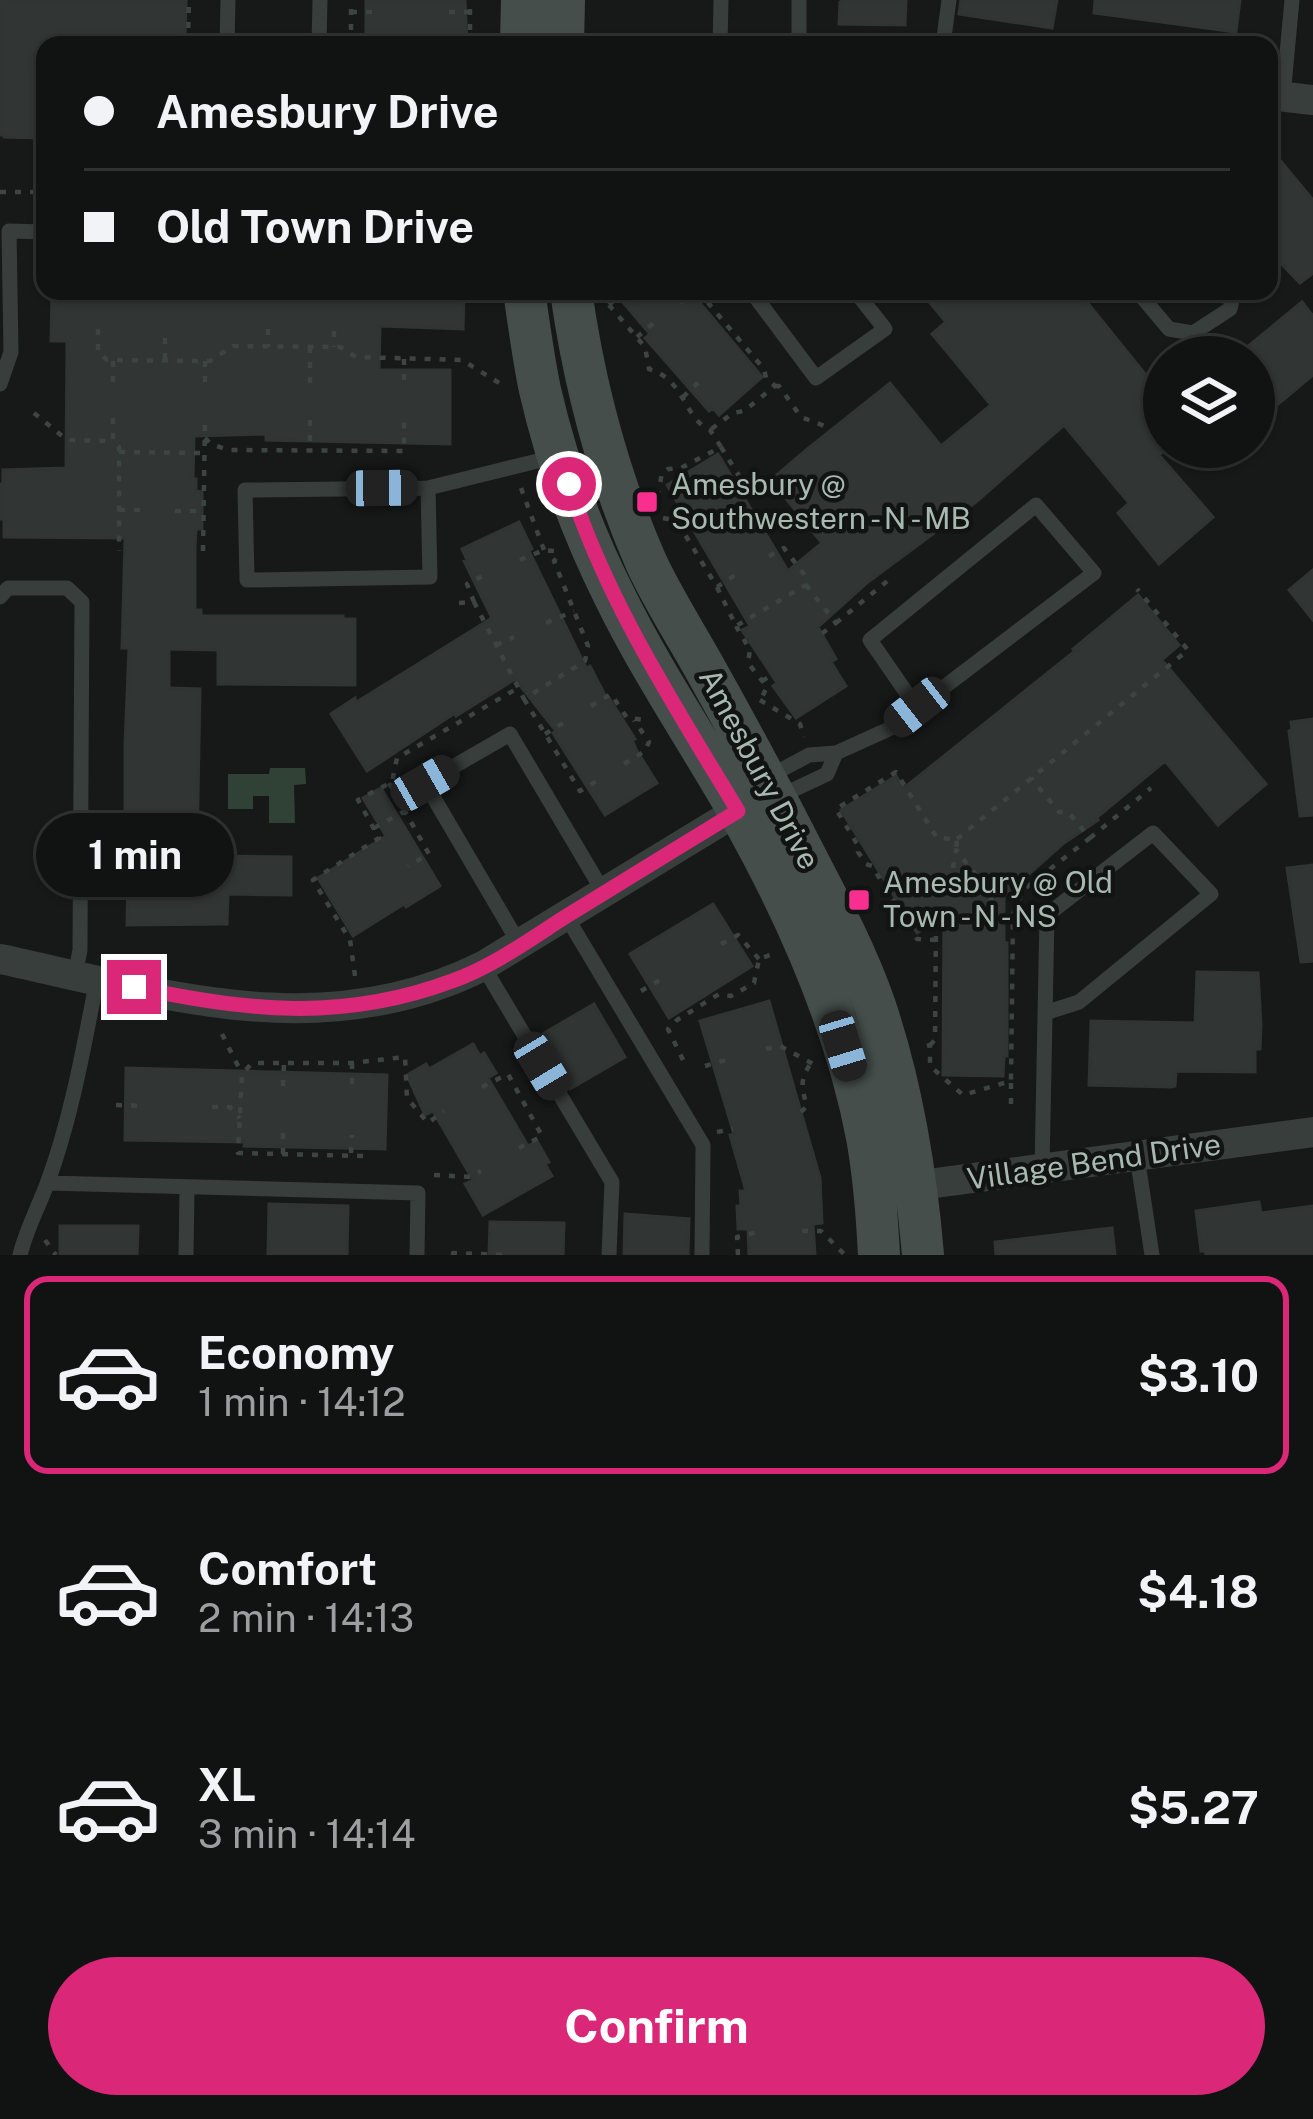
<!DOCTYPE html>
<html lang="en">
<head>
<meta charset="utf-8">
<style>
  body { margin:0; font-family:"Public Sans",sans-serif; background:#1a1c1b; color:#f1f3f6; height:100vh; display:flex; flex-direction:column; font-size:45px; white-space:nowrap }
  * { box-sizing:border-box; margin:0 }
  p { font-size:39px; color:#9c9e9f }
  .icon { flex:none; width:66px; height:66px; fill:none; stroke:currentColor; stroke-width:2; stroke-linecap:round; stroke-linejoin:round }
  .map { position:relative; height:1255px; overflow:hidden }
  .drawer { display:flex; flex-direction:column; background:#111312; flex:1 }
  .drawer>* { flex:none }
  .guide { position:absolute; left:36px; top:36px; width:1242px; height:264px; border-radius:24px; box-shadow:0 3px 9px #0004,0 0 0 3px #303232; display:grid; align-content:center; height:264px; padding:0 48px; background:#111312 }
  .controls { position:absolute; left:1143px; top:336px; display:grid; gap:24px }
  .controls a { display:grid; place-items:center; width:132px; height:132px; border-radius:50%; background:#111312; box-shadow:0 3px 9px #0004,0 0 0 3px #303232; font-size:60px }
  .end { position:absolute; width:54px; height:54px; margin:-27px; border:15px solid #db2777; background:#fff; box-shadow:0 0 0 6px #fff }
  .from { border-radius:50% }
  .bubble { position:absolute; height:84px; border-radius:42px; background:#111312; box-shadow:0 3px 9px #0004,0 0 0 3px #303232; font-size:39px; font-weight:700; line-height:84px; text-align:center }
  .car { position:absolute; width:36px; height:72px; margin:-36px -18px; border-radius:15px; box-shadow:0 0 9px 3px #0007; background:linear-gradient(#222 24%,#8ab4d8 0 40%,#222 0 76%,#8ab4d8 0 86%,#222 0) }
  .guide b { display:flex; align-items:center; gap:42px; height:114px; font-size:45px }
  .guide b+b { border-top:3px solid #303232 }
  .guide i { width:30px; height:30px; background:#f1f3f6 }
  ul { padding:21px 0 0; list-style:none }
  li { display:flex; align-items:center; gap:36px; height:198px; margin:0 24px 18px; padding:0 24px; border:6px solid transparent; border-radius:24px }
  li div { flex:1 }
  li b { display:block; font-size:45px }
  li em { font-style:normal; font-weight:700 }
  li.current { border-color:#db2777 }
  li>.icon { width:108px; height:108px; stroke-width:1.5 }
  .cta { display:flex; gap:24px; margin-top:auto; padding:24px 48px }
  .cta a { flex:1; height:138px; border-radius:72px; background:#db2777; color:#fff; font-size:48px; font-weight:700; line-height:138px; text-align:center }
  .map>svg:first-child { display:block }
</style>
</head>
<body>
<div class="map">
<svg width="1313" height="1255" viewBox="0 0 1313 1255">
  <rect width="100%" height="100%" fill="#171918"/>
  <!-- water -->
  <path fill="#2f4235" d="M270,768H305L306,784L294,785L295,823H269V796H253V809H228V774H269Z"/>
  <!-- building -->
  <path fill="#313534" stroke="#303534" stroke-width="3" d="M0,0H186L185,35H183L182,45L58,41V43H45V133H38V138L4,137V135H0Z
    M366,0H465L467,45H366Z
    M843,0H906L905,25L839,24L840,2Z
    M961,0H1057L1052,28L959,14Z
    M1095,0H1240L1236,32L1094,13Z
    M1269,147L1313,200V273L1300,283L1269,251Z
    M52,291H464L463,329L380,326L379,370H450V444L266,440V434L194,436L193,479H196V491L202,492V529H196L195,547V610H201V616H343V619H355V685L218,684V650L169,649V688L200,689L197,850L227,853V856L291,857V895L228,894L227,924L127,925L129,826L128,814H125V745L129,648H122L125,540L124,538L4,537V519H0V484H3V470L66,468L67,341H51Z
    M631,291H690L762,377L719,415L713,408L709,411L645,338L650,334L621,300Z
    M920,291H1078L1149,379L1152,376L1164,391V451L1159,455L1213,517L1159,564L1118,513L1129,503L1064,425L976,502L868,582L818,627L836,659L831,662L846,686L796,718L773,686L777,683L742,630L750,626L667,485L718,454L788,571L822,543L771,480L805,451L890,383L941,446L991,405L932,334L946,322Z
    M1302,302L1313,316V375L1254,424V357H1235Z
    M519,522L532,549L529,551L586,668L590,666L607,699L609,698L635,739L632,740L637,751L657,783L605,815L553,733L556,731L515,679L456,716L455,713L367,771L331,714L355,698V703L492,618L464,561L467,560L462,549Z
    M1313,570V620L1289,590Z
    M1138,595L1179,645L1162,660L1266,784L1218,825L1165,761L1096,818L1098,820L1064,843L1004,896V943H1007V1056H1004L1003,1076L943,1075L944,916L917,933L841,810L896,776L904,788L1075,651L1073,649Z
    M1313,719V815L1300,816L1289,731L1292,730L1291,722Z
    M381,788L440,886L406,907L404,904L353,936L318,878L386,836L363,798Z
    M1313,865V961L1301,962L1287,868Z
    M713,904L752,966L669,1018L630,954Z
    M1197,972L1258,973L1261,1024L1260,1049H1255V1072L1176,1071L1175,1086L1171,1087L1089,1085L1091,1021L1195,1023Z
    M769,1001L820,1178L822,1223L813,1224L815,1255H749L748,1229H738L737,1206H741L740,1191H746L730,1135L734,1134L700,1021Z
    M594,1004L625,1057L570,1089L539,1036Z
    M473,1044L480,1056L484,1053L496,1073L488,1078L528,1146L537,1141L549,1162L545,1164L552,1176L483,1215L465,1184L473,1180L433,1111L425,1115L407,1075L426,1064L429,1069Z
    M126,1068L387,1075L385,1149L244,1146L245,1142L125,1140Z
    M1259,1202L1261,1213L1313,1206V1255H1206L1205,1251H1201L1196,1211Z
    M269,1204L348,1206L347,1255H268Z
    M625,1214L689,1219L688,1255H624Z
    M490,1222L564,1223L563,1255H489Z
    M60,1226H138L137,1255H60Z
    M1112,1228L1115,1255H996L995,1242Z"/>
  <g fill="none" stroke-linecap="round" stroke-linejoin="round">
    <!-- path -->
    <path stroke="#3d4542" stroke-width="4.5" stroke-dasharray="6 9" stroke-linecap="butt" d="M351,12H381
      M449,12H470
      M188,43L189,0
      M351,45V0
      M470,45V0
      M0,192H45
      M267,291V292
      M335,291V292
      M698,291L764,369L766,378L775,386L744,411L733,413L710,430
      M680,303L694,291
      M609,305L645,347L649,369C685,379 684,419 710,430L721,447L681,468L668,469L662,473L658,494
      M609,305L624,291
      M98,329V352L107,360L210,361L233,346L340,347L356,357L462,360L504,386
      M268,329V347
      M334,331V347
      M637,337L655,322
      M310,347V388
      M165,359V329
      M404,359V389
      M205,361V382
      M113,382V360
      M775,386H779L801,417L827,427
      M683,397L701,380
      M34,413L67,440L113,441
      M113,418V441L119,447V551
      M310,420V450
      M205,438L211,444L228,450L404,451V421
      M721,447L746,487L727,497
      M119,452L204,453
      M521,488L544,550
      M119,510H142
      M175,511H204
      M663,518L682,522L698,513
      M682,522L681,528L717,587L735,575
      M203,551L205,418
      M520,560L544,550L554,551
      M806,585L836,623L816,638
      M717,587L736,626L806,585V577L784,548L764,559
      M474,602L467,584L487,574
      M459,603L474,602L524,699L585,661L588,646L554,561L559,555
      M546,623L574,611
      M836,623L891,578
      M736,626L750,650L748,663L767,687L762,697
      M496,645L514,637
      M762,681L772,675
      M524,699L580,791L602,778
      M760,700L800,724L804,737
      M591,706L611,694L627,718L646,720
      M545,734L568,720
      M624,764L645,751L649,742L634,720
      M389,783L429,854L408,866
      M374,828L405,811
      M1090,838L1151,788
      M957,839L1188,650L1137,589
      M953,868L956,850L991,894V915
      M1013,914L1023,890L1090,838L1068,812H1059L1031,778
      M936,940L917,939L872,866L866,864L858,852L859,847L836,809L896,772L937,838L957,839L956,850
      M721,944L738,935L759,959
      M355,976L350,940L313,880L379,838L358,800L392,782L397,758L518,688
      M641,991L660,980
      M222,1034L242,1074
      M930,1045L935,1040L936,923L957,915L1013,916L1011,1081
      M927,1046L930,1045V1066L963,1095L1011,1081V1110
      M766,1049L780,1046L815,1065
      M683,1060L668,1029L677,1020L719,994L731,996L754,983L759,959L773,954
      M352,1063V1088
      M705,1066L730,1059
      M283,1086L284,1063
      M482,1087L508,1074L542,1136L519,1148
      M116,1105L142,1106
      M212,1107H230L240,1118
      M801,1112L807,1106C801,1087 800,1079 811,1063
      M717,1132L733,1129
      M351,1153L352,1135
      M283,1154V1133
      M363,1156L238,1153L242,1074L252,1063H352L405,1057L407,1098L428,1123L444,1111
      M434,1175L471,1177L481,1171
      M802,1231H821L845,1255
      M45,1240L56,1255
      M453,1255V1253L507,1255
      M738,1255L737,1237L758,1232"/>
    <!-- lane -->
    <path stroke="#373e3c" stroke-width="15" d="M227,45L228,0
      M319,45L320,0
      M720,45L721,0
      M799,45V0
      M943,45L949,0
      M1283,96L1292,0
      M751,291L816,378L885,329L855,291
      M1137,291L1169,329L1193,333L1230,309L1234,291
      M0,384L11,352L9,231L45,232
      M428,488L430,577L247,580L245,490L428,488L554,457
      M0,597L8,588H67L82,602L80,950L75,975
      M836,753L827,774L793,790H772L781,770L809,755L836,753L889,729L1094,573L1036,505L870,640L917,708
      M566,916L703,1145L702,1255
      M520,945L425,783L510,734L604,893
      M483,966L612,1182L609,1255
      M1137,1156L1152,1255
      M1042,1169L1047,915L1153,833L1211,894L1079,1002L1045,1013
      M48,1183L418,1193L417,1255
      M20,1255C26,1230 38,1208 47,1184C71,1120 84,1046 97,979
      M186,1255L187,1188"/>
    <!-- street -->
    <path stroke="#373e3c" stroke-width="30" d="M1269,95L1313,100
      M0,959C163,994 323,1046 483,966L752,802
      M899,1188L1313,1132"/>
    <!-- secondary -->
    <path stroke="#454e4b" stroke-width="42" d="M521,45L522,0
      M563,45L564,0
      M524,291C529,324 533,357 540,390C556,460 582,531 614,595C650,669 696,737 737,808C795,910 845,1022 867,1137C874,1176 877,1215 879,1255
      M571,291C584,384 608,475 646,562C662,597 684,631 703,665C740,731 776,798 810,865C834,911 858,957 875,1006C902,1086 916,1171 923,1255"/>
  </g>
  <g fill="none" stroke-linecap="round" stroke-linejoin="round">
    <!-- route -->
    <path stroke="#db2777" stroke-width="15" d="M134,987C245,1011 342,1022 452,981C492,967 529,940 565,917C622,882 680,846 738,811C675,706 607,602 569,484"/>
  </g>
  <!-- markers -->
  <g fill="#f92f8f" stroke="#121413" stroke-width="4.5">
    <rect x="635" y="490" width="24" height="24" rx="6"/>
    <rect x="847" y="888" width="24" height="24" rx="6"/>
  </g>
  <g text-anchor="middle" stroke-width="9" stroke-linejoin="round" paint-order="stroke">
    <!-- poi labels -->
    <g font-size="30" fill="#a8b9b2" stroke="#121413" text-anchor="start">
      <text x="671" y="495">Amesbury @<tspan x="671" dy="34">Southwestern - N - MB</tspan></text>
      <text x="883" y="893">Amesbury @ Old<tspan x="883" dy="34">Town - N - NS</tspan></text>
    </g>
    <!-- street labels -->
    <g font-size="30" fill="#a8b9b2" stroke="#121413">
      <text transform="translate(759 769) rotate(62)" y="10">Amesbury Drive</text>
      <text transform="translate(1094 1162) rotate(-8)" y="10">Village Bend Drive</text>
    </g>
  </g>
</svg>
<div class="controls">
<a><svg class="icon" aria-label="layers" viewBox="0 0 24 24"><path d="M12 4l9 5-9 5-9-5zM3 14l9 5 9-5"/></svg></a>
</div>
<i class="end from" style="left:569px;top:484px"></i>
<i class="end" style="left:134px;top:987px"></i>
<div class="bubble" style="left:36px;top:813px;width:198px">1 min</div>
<i class="car" style="left:382px;top:488px;rotate:89deg"></i>
<i class="car" style="left:917px;top:707px;rotate:232deg"></i>
<i class="car" style="left:425px;top:783px;rotate:60deg"></i>
<i class="car" style="left:843px;top:1046px;rotate:163deg"></i>
<i class="car" style="left:542px;top:1066px;rotate:149deg"></i>
<div class="guide">
<b><i class="from"></i>Amesbury Drive</b>
<b><i></i>Old Town Drive</b>
</div>
</div>
<section class="drawer">
<ul>
<li class="current"><svg class="icon" aria-label="car" viewBox="0 0 24 24"><path d="M5 17H2v-5l4-1 3-4h7l3 4 3 1v5h-3M9 17h6M6 11h13"/><circle cx="7" cy="17" r="2"/><circle cx="17" cy="17" r="2"/></svg><div><b>Economy</b><p>1 min · 14:12</p></div><em>$3.10</em></li>
<li><svg class="icon" aria-label="car" viewBox="0 0 24 24"><path d="M5 17H2v-5l4-1 3-4h7l3 4 3 1v5h-3M9 17h6M6 11h13"/><circle cx="7" cy="17" r="2"/><circle cx="17" cy="17" r="2"/></svg><div><b>Comfort</b><p>2 min · 14:13</p></div><em>$4.18</em></li>
<li><svg class="icon" aria-label="car" viewBox="0 0 24 24"><path d="M5 17H2v-5l4-1 3-4h7l3 4 3 1v5h-3M9 17h6M6 11h13"/><circle cx="7" cy="17" r="2"/><circle cx="17" cy="17" r="2"/></svg><div><b>XL</b><p>3 min · 14:14</p></div><em>$5.27</em></li>
</ul>
<div class="cta"><a>Confirm</a></div>
</section>
</body>
</html>
